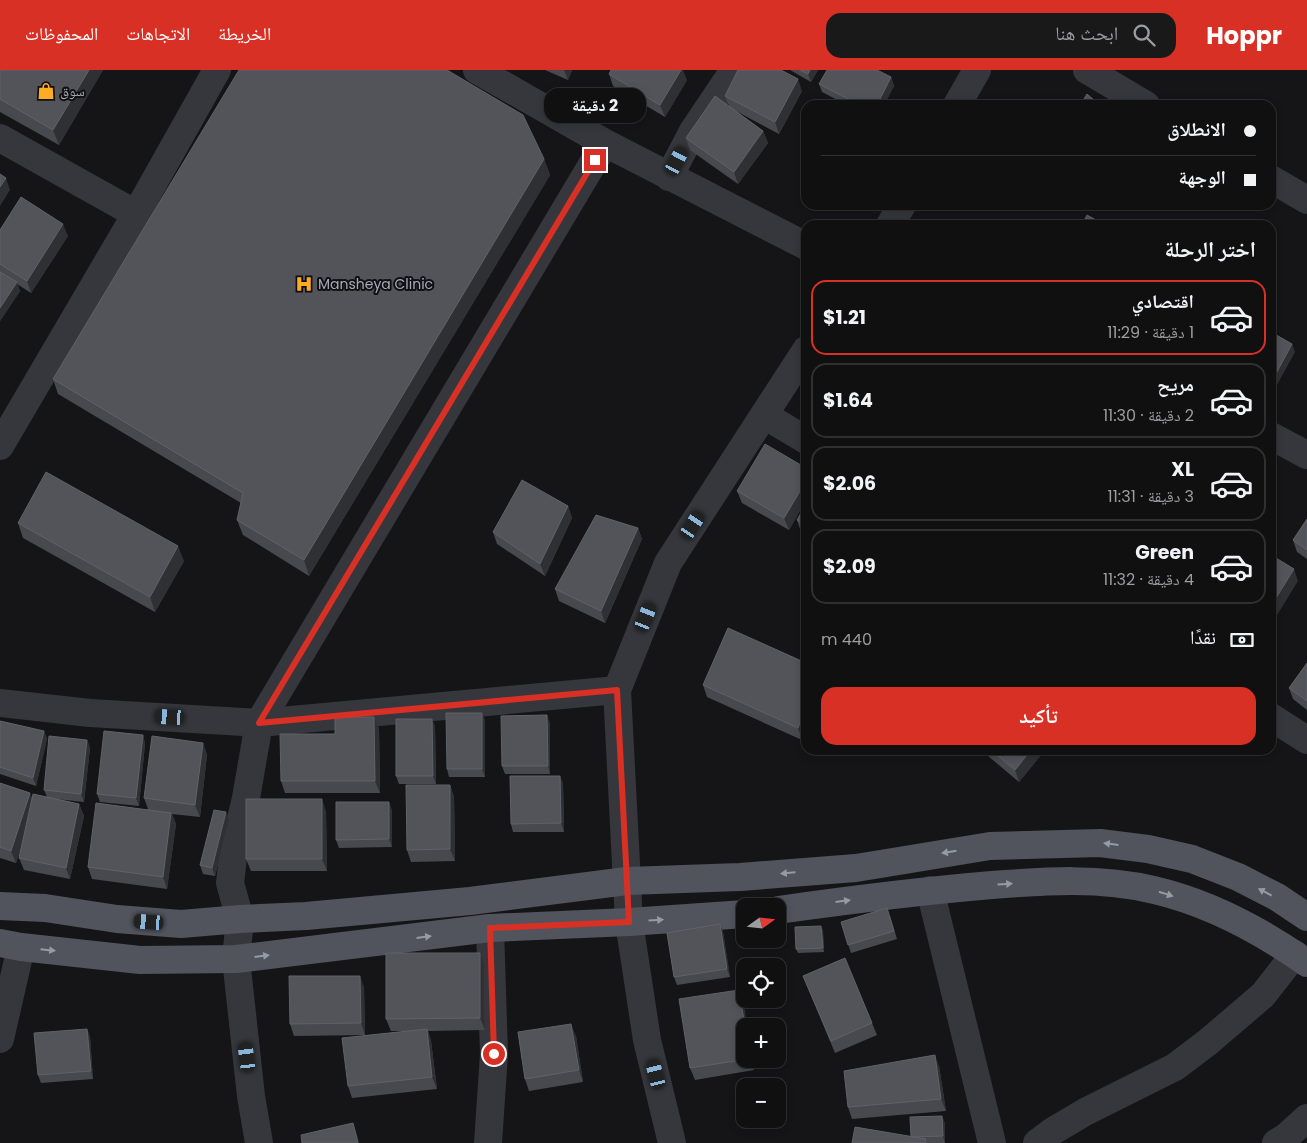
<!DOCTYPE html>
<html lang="ar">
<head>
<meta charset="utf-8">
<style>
  body { margin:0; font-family:Poppins,"Noto Naskh Arabic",sans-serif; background:#19191a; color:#f1f3f6; direction:rtl; height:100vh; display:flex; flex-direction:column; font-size:19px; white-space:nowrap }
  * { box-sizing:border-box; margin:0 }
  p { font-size:16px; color:#9c9d9f }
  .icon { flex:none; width:28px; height:28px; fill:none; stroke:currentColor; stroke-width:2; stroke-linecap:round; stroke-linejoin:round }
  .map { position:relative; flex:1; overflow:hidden; direction:ltr }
  .details { position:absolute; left:801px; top:150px; width:475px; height:535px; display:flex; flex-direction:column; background:#101011; border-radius:15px; box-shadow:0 2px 8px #0003,0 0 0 1px #303031; direction:rtl }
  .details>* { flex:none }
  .banner { position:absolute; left:801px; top:30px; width:475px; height:110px; border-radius:15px; box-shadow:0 2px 8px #0003,0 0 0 1px #303031; direction:rtl; display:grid; align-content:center; height:110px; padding:0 20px; background:#101011 }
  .needle { width:32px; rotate:75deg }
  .fabs { position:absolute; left:736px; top:828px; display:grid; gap:10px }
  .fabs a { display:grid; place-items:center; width:50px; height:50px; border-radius:10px; background:#101011; box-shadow:0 2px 8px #0003,0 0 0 1px #303031; font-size:25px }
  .end { position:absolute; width:22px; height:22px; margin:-11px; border:6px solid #d93025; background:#fff; box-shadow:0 0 0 2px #fff }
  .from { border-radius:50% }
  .bubble { position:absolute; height:35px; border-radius:15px; background:#101011; box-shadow:0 2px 8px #0003,0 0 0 1px #303031; font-size:16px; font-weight:700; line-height:35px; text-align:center; direction:rtl }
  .car { position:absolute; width:15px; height:30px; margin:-15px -8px; border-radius:6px; box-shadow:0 0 4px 1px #0007; background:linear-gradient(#222 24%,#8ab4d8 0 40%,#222 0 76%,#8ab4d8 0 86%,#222 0) }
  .banner b { display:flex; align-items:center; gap:18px; height:48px; font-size:19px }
  .banner b+b { border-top:1px solid #303031 }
  .banner i { width:12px; height:12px; background:#f1f3f6 }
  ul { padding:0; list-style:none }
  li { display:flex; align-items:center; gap:15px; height:75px; margin:0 10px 8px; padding:0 10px; border:2px solid #303031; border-radius:15px }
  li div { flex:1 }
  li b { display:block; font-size:19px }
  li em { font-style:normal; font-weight:700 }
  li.selected { border-color:#d93025 }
  li>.icon { width:45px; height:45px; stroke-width:1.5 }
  h2 { padding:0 20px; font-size:22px; line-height:60px }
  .pay { display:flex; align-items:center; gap:12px; height:55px; padding:0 20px; font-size:19px }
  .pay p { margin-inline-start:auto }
  .button { display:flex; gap:10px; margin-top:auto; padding:10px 20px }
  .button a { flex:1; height:58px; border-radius:15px; background:#d93025; color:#fff; font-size:20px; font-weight:700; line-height:58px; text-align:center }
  header { display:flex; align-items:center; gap:30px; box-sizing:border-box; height:70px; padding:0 25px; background:#d93025; color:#fff }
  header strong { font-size:24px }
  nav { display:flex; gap:28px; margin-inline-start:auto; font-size:18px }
  .search { width:350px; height:45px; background:#19191a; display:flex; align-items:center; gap:12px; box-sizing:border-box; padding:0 18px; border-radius:15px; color:#9c9d9f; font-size:19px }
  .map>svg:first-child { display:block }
</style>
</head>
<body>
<header>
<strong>Hoppr</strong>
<div class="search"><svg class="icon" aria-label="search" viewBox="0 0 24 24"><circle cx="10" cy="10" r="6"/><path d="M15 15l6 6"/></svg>ابحث هنا</div>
<nav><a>الخريطة</a><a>الاتجاهات</a><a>المحفوظات</a></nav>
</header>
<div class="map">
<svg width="1307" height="1073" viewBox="0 0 1307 1073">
  <rect width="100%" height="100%" fill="#151517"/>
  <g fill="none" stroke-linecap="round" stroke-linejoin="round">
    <!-- minor -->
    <path stroke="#35373c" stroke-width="28" d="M477,0L605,73L806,176
      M1087,0L1146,35
      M957,35L977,0
      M0,68L136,144
      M669,107L693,61L734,0
      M1271,109L1307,130
      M890,155L902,135
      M764,345L806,370
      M1271,366L1307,385
      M0,376L136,144L217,0
      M0,633L90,643L259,653L617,620
      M1271,647L1307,670
      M930,820L992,1073
      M0,969L21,877
      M259,1073L251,1026L236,889L240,849L230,813L234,779L246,728L259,653L605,73
      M488,1073L494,984L490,858
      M672,1073L647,970L629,852L617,620L668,493L806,280
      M1037,1073L1053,1061L1085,1042L1175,997L1208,972L1263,925L1295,884
      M1276,1073L1286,1067L1307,1048"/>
    <!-- major -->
    <path stroke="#51545c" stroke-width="28" d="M0,836L45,838L117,849L181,854L240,849L306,846L470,831L627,811L740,807L856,798L990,776L1100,773L1148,779L1192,789L1238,807L1277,827L1307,847
      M778,840C849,830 920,821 992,815C1046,811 1100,807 1154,820C1210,833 1260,860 1307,893
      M0,873L21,877L140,890L236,889L490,858L629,852L745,844"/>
  </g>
  <!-- wall -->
  <path fill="#48494f" d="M0,0H103L59,75L0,42Z
    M545,0H572L568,10Z
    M790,0H818L811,12Z
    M609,4L687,10L665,47L613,16Z
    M891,7L894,16L884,35H847L822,22L819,14Z
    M802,21L779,64L734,40L763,61L768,73L738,114L690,80L686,68L729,36L725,26Z
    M544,89L550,105L309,506L243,465L237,450L241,433L58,324L53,309Z
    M0,160L68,166L31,223L17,214L20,221L0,251Z
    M806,398V430L789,460L742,433L737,421Z
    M806,434V465L801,462L797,450Z
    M568,436L572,448L545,506L497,474L493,462Z
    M1307,449V489L1297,482L1293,470Z
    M18,453L184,491L155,542L23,468Z
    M638,458L642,469L605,553L559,531L555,519Z
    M806,593L802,670L707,627L703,615Z
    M1307,593V640L1293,629L1289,618Z
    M482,643L485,651V707H449L447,699Z
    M374,647L379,659L380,723H285L281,711L335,664Z
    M432,649L435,657L436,714H399L396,706Z
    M0,651L44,661L47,669L36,716L0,704Z
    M550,653V704H505L502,696Z
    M143,665L145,674L139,736L100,732L97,724Z
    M87,670L90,678L84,732L56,729L79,734L84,746L70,809L24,800L19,788L23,772L16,793L0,788V713L32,727H47L44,720Z
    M203,673L207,685L200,747L172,744L176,754L167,819L92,809L88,797L148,739L144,728Z
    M981,680H1045L1019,712Z
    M560,706L563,714L564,762H513L511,754Z
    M450,715L454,727L455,791L411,792L407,780Z
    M392,740V777L339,778L336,770Z
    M326,741L327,801H251L246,789Z
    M229,750L215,806L203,804L200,795Z
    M890,846L897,869L851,883L841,852Z
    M720,854L723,862L730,907L677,915L674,907Z
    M823,860L824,882L798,883L796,879Z
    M484,894L485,960L428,961L431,971L437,1019L352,1028L348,1016L412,961H391L386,949Z
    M803,906L872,953L877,965L835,983Z
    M364,917L365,965L294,966L290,954Z
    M744,932L745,989H753L754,1000L695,1010L690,998Z
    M87,959L90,967L93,1009L41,1013L38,1005Z
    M576,966L583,1012L529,1021L525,1009Z
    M939,996L946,1041L852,1049L848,1037Z
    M942,1046L945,1054V1073H852L911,1067Z"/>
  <!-- shaded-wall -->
  <path fill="#2f3034" d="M89,0H103L59,75L53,60Z
    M564,0H572L568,10Z
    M681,0H683L687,10L665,47L660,35Z
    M810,0H818L811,12L808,4Z
    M891,7L894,16L884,35H877Z
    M798,9L802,21L779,64L775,52Z
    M763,61L768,73L738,114L734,102Z
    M544,89L550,105L309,506L304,490Z
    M6,108L10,120L0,136V117Z
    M63,154L68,166L31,223L27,211Z
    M17,212L20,221L0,251V238Z
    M1292,274L1295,282L1271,326V313Z
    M806,411V430L789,460L784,448Z
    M568,436L572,448L545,506L540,494Z
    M638,458L642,469L605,553L601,541Z
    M178,476L184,491L155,542L150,527Z
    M1294,499L1298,511L1271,555V536Z
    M806,638V660L802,670L798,658Z
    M482,643L485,651V707L482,699Z
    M547,645L550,653V704L548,696Z
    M374,647L379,659L380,723L375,711Z
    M432,649L435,657L436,714L433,706Z
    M44,661L47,669L36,716L33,708Z
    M143,665L145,674L139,736L136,728Z
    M87,670L90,678L84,732L81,724Z
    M203,673L207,685L200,747L195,735Z
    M1031,680H1045L1019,712L1015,700Z
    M560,706L563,714L564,762L561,753Z
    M450,715L454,727L455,791L450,779Z
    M30,723L35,735L16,793L11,781Z
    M322,729L326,741L327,801L322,789Z
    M389,732L392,740V777L389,769Z
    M79,734L84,746L70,809L66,798Z
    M226,742L229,750L215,806L212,798Z
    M171,743L176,754L167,819L163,807Z
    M720,854L723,862L730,907L727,899Z
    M821,856L823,860L824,882L823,878Z
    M480,883L484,894L485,960L480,948Z
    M360,906L364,917L365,965L361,953Z
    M739,920L744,932L747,956H745Z
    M571,954L576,966L583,1012L579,1000Z
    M87,959L90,967L93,1009L91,1001Z
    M427,959L431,971L437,1019L432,1007Z
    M935,985L939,996L946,1041L941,1029Z
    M750,989H753L754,1000Z
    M942,1046L945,1054V1073L943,1066Z
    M353,1053L357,1065L359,1073H358Z"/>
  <!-- building -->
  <path fill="#52545a" stroke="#5f6269" d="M0,0H89L53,60L0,29Z
    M239,0H447L523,45L544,89L304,490L237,450L243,423L53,309Z
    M611,0H681L660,35L609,4Z
    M738,0H781L798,9L775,52L725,26Z
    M800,0H810L808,4Z
    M827,0H877L891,7L877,35H860L819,14Z
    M1087,24L1100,35H1080Z
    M715,26L763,61L734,102L686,68Z
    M0,104L6,108L0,117Z
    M21,127L63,154L27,211L0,194V160Z
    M1087,145L1105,155H1082Z
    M1067,152L1073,155H1065Z
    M0,202L17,212L0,238Z
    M1271,262L1292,274L1271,313Z
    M765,374L806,398V411L784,448L737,421Z
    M46,402L178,476L150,527L18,453Z
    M522,410L568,436L540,494L493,462Z
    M806,434V456L797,450Z
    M596,445L638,458L601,541L555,519Z
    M1307,449V480L1293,470Z
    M1271,485L1294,499L1271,536Z
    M728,558L806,593V638L798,658L703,615Z
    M1307,593V631L1289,618Z
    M446,643H482V699H447Z
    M547,645L548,696H502L501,646Z
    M335,647H374L375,711H281L280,664H335Z
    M396,649H432L433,706H396Z
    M0,651L44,661L33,708L0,697Z
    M104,661L143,665L136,728L97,724Z
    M49,666L87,670L81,724L44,720Z
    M152,666L203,673L195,735L144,728Z
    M991,680H1031L1015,700Z
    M510,706H560L561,753L511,754Z
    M0,713L30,723L11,781L0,777Z
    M406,715H450V779L407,780Z
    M33,724L79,734L66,798L19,788Z
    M246,729H322V789H246Z
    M336,732H389V769L336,770Z
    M96,733L171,743L163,807L88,797Z
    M214,740L226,742L212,798L200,795Z
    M887,838L894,861L848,875L841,852Z
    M720,854L727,899L674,907L667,863Z
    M821,856L823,878L796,879L795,857Z
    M386,883H480V948L386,949Z
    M845,888L872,953L831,971L803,906Z
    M289,906H360L361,953L290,954Z
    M739,920L745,956V989H748L690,998L679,929Z
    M571,954L579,1000L525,1009L518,962Z
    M87,959L91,1001L38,1005L34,963Z
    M427,959L432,1007L348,1016L342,968Z
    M935,985L941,1029L848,1037L844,1001Z
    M942,1046L943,1066L911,1067L910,1047Z
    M353,1053L358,1073H302L301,1065Z
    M855,1057L926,1069L925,1073H852Z"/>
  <!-- one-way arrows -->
  <defs><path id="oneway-solid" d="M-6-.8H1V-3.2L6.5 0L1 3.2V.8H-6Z" transform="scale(1.25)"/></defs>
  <g fill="#949aa6">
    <use href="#oneway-solid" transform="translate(1111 774) rotate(-173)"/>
    <use href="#oneway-solid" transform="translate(949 782) rotate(171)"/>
    <use href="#oneway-solid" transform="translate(788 803) rotate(175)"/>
    <use href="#oneway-solid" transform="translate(1005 814) rotate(-4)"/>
    <use href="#oneway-solid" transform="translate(1265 822) rotate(-152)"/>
    <use href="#oneway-solid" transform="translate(1166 824) rotate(18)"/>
    <use href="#oneway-solid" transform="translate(843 831) rotate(-7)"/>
    <use href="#oneway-solid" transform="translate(656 850) rotate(-4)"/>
    <use href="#oneway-solid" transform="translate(424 867) rotate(-7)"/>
    <use href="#oneway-solid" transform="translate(48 880) rotate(6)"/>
    <use href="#oneway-solid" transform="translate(262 886) rotate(-7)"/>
  </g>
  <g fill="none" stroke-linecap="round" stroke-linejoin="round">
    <!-- route -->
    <path stroke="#d93025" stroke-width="6" d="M494,984L490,858L629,852L617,620L259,653L595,90"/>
  </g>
  <!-- icons -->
  <defs>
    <g id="shop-bare" transform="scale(1.35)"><path d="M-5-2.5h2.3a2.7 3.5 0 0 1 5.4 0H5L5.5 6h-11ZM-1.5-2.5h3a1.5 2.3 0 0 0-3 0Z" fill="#ffac25" stroke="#101012" stroke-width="2.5" paint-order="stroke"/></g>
    <g id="hospital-bare" transform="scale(1.35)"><path d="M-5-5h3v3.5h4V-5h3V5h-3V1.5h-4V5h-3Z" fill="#ffac25" stroke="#101012" stroke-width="2.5" paint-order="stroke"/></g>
  </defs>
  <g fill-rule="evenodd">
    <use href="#shop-bare" x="46" y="21"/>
    <use href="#hospital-bare" x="304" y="214"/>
  </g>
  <g text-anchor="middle" stroke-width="4" stroke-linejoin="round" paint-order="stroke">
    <!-- poi labels -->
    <g font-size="14" fill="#a5acb9" stroke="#101012" text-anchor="start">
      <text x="60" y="26">سوق</text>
      <text x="318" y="219">Mansheya Clinic</text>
    </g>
  </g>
</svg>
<div class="fabs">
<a><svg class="needle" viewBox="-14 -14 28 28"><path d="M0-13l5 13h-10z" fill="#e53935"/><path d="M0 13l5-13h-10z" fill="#9c9d9f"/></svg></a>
<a><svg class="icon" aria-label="locate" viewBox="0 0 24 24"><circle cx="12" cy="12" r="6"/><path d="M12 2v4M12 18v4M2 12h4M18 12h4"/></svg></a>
<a>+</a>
<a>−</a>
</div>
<i class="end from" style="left:494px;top:984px"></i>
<i class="end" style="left:595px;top:90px"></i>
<div class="bubble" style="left:544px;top:18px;width:102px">2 دقيقة</div>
<i class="car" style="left:677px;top:91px;rotate:28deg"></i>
<i class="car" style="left:693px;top:455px;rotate:33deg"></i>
<i class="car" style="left:646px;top:547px;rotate:22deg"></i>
<i class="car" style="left:170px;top:647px;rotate:273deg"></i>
<i class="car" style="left:149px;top:852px;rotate:274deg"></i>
<i class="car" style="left:247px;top:987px;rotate:353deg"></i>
<i class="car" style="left:656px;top:1004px;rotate:346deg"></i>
<div class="banner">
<b><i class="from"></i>الانطلاق</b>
<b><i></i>الوجهة</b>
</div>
<section class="details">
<h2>اختر الرحلة</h2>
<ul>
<li class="selected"><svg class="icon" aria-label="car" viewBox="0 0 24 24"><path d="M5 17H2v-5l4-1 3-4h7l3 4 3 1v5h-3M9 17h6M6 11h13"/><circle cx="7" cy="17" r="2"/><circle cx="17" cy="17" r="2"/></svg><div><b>اقتصادي</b><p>1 دقيقة · 11:29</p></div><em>$1.21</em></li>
<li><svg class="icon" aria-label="car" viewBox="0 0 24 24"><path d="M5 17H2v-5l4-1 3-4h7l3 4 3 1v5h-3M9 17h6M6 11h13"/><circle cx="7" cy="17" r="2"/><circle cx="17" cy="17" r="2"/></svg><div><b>مريح</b><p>2 دقيقة · 11:30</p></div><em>$1.64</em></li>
<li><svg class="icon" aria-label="car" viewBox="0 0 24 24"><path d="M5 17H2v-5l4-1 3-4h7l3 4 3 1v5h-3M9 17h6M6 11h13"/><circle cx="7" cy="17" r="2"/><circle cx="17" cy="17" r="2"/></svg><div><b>XL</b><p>3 دقيقة · 11:31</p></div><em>$2.06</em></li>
<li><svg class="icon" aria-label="car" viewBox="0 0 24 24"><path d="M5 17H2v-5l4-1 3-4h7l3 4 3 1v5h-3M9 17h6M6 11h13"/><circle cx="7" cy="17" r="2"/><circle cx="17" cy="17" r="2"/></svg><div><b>Green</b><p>4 دقيقة · 11:32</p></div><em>$2.09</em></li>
</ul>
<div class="pay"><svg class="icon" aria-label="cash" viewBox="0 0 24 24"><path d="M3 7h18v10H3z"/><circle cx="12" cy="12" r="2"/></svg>نقدًا<p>440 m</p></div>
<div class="button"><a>تأكيد</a></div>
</section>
</div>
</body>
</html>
